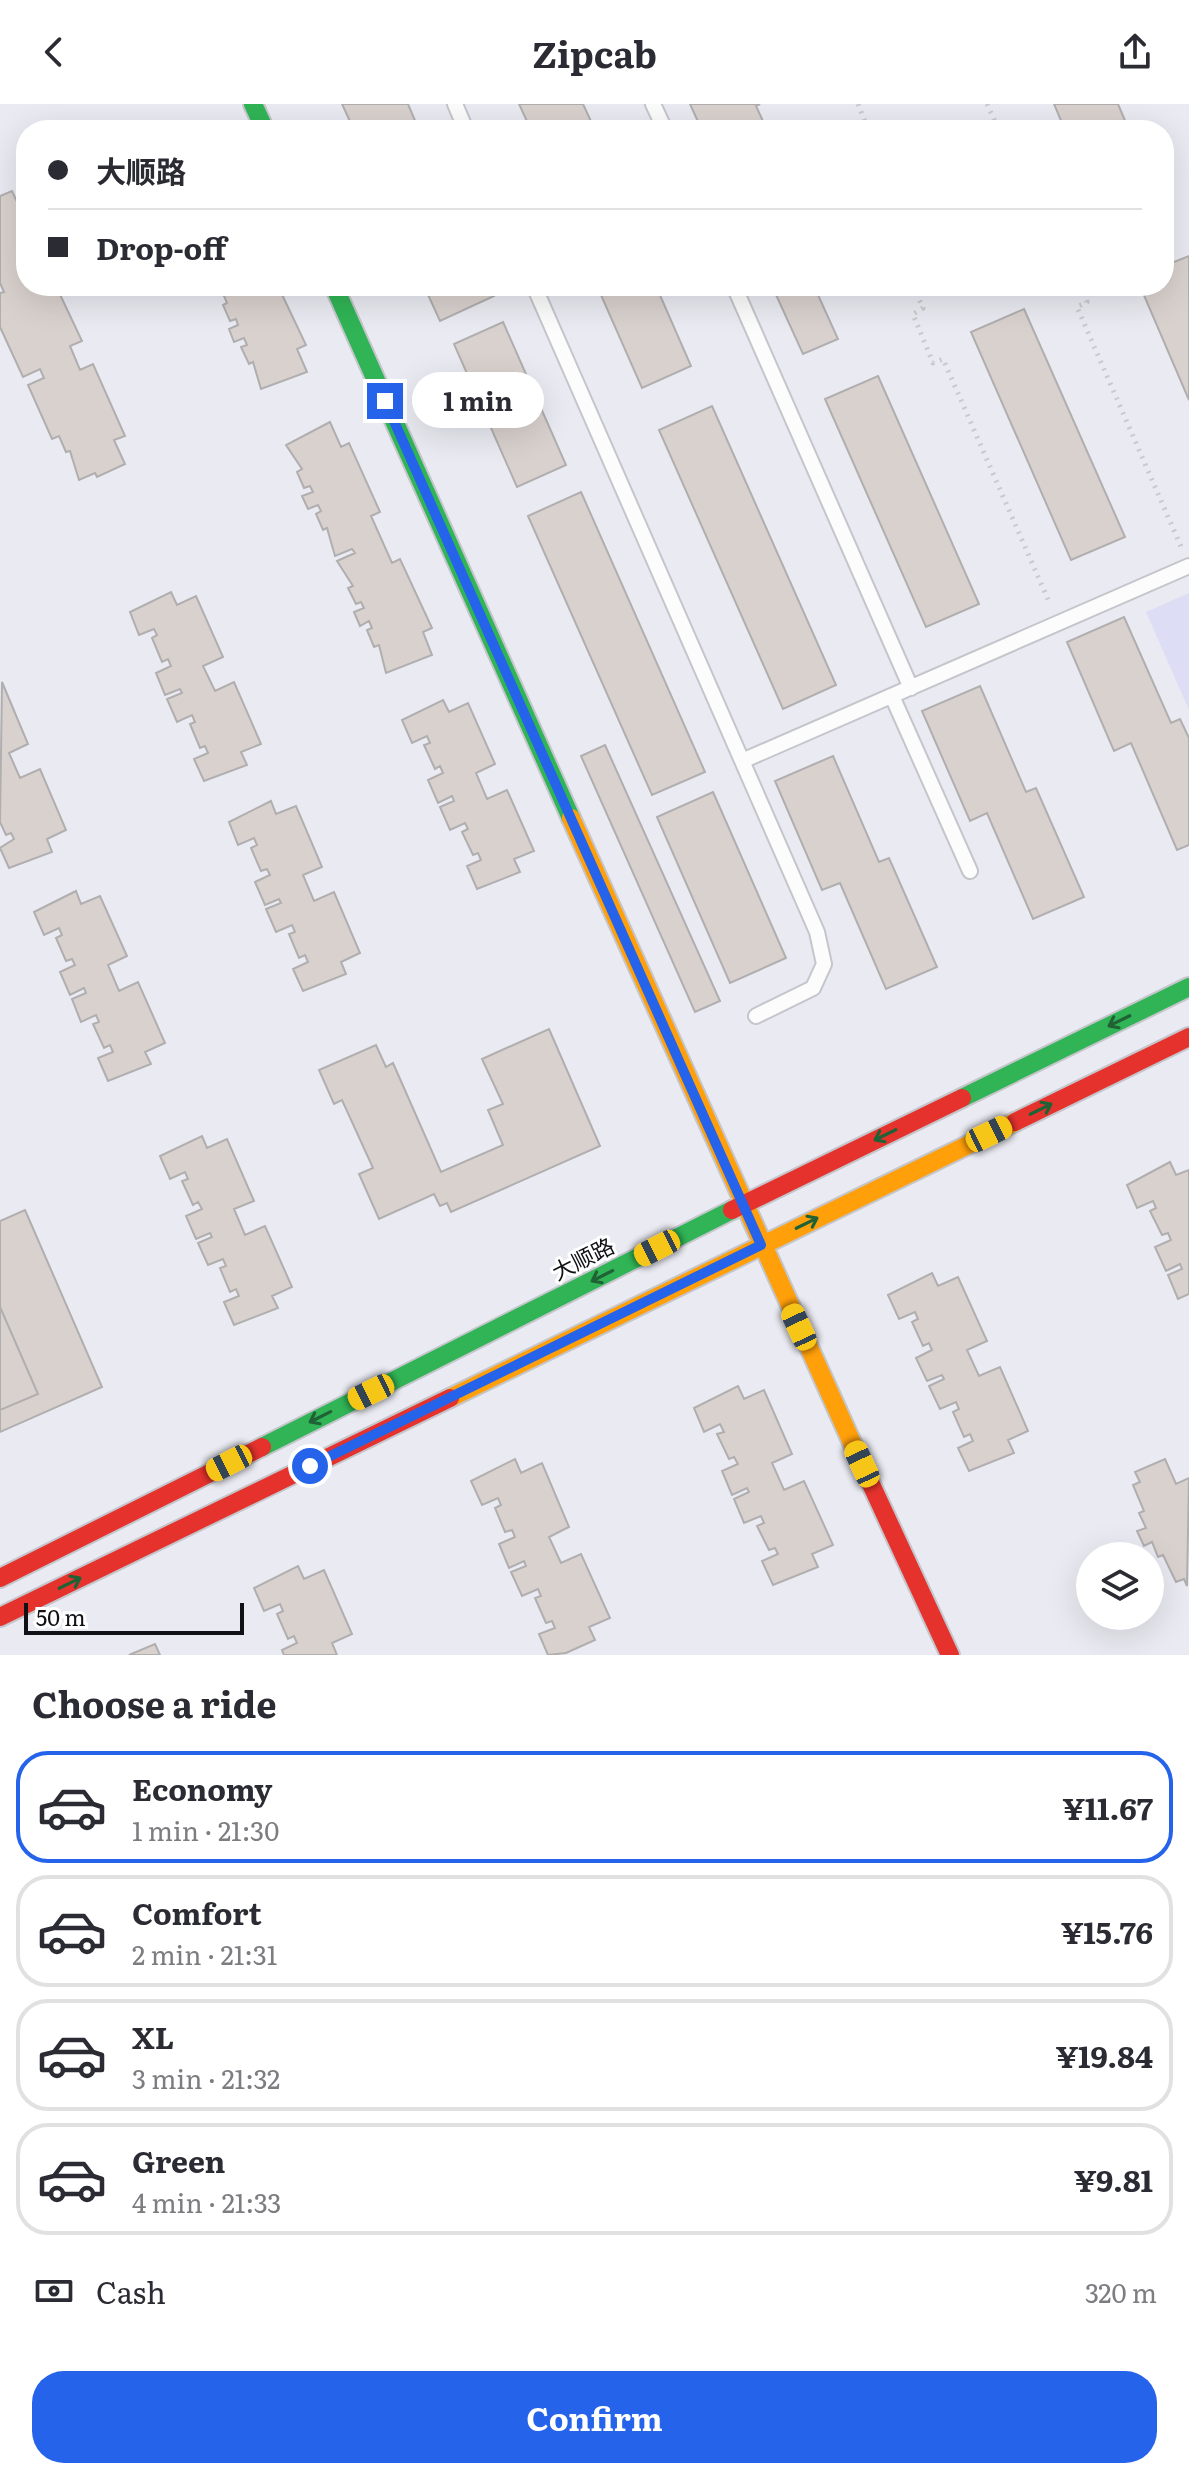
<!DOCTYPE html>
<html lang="en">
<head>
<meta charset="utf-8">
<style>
  body { margin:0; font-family:Literata,"Noto Sans SC",serif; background:#f7f7f7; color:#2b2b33; height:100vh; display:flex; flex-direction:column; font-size:30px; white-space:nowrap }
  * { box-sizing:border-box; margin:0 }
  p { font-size:26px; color:#7c7c81 }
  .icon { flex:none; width:44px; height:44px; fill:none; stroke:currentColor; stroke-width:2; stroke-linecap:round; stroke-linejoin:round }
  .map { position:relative; height:1551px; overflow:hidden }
  .drawer { display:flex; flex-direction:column; background:#fff; flex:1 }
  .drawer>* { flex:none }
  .guide { position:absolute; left:16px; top:16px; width:1158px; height:176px; border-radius:32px; box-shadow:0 8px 32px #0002; display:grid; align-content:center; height:176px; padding:0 32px; background:#fff }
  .controls { position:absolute; left:1076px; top:1438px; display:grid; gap:16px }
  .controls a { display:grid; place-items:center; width:88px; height:88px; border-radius:50%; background:#fff; box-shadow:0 8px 32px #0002; font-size:40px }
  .scale { position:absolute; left:24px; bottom:20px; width:220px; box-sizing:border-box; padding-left:8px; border:4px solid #101015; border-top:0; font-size:22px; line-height:28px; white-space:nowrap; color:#101015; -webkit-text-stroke:6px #fff; paint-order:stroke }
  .end { position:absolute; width:36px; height:36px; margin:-18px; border:10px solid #2563eb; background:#fff; box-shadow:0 0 0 4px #fff }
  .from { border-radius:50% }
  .bubble { position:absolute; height:56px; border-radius:28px; background:#fff; box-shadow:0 8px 32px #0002; font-size:26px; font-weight:700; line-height:56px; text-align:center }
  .car { position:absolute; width:24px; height:48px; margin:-24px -12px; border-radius:10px; box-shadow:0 0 6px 2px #0007; background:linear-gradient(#f5c518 24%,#345 0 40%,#f5c518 0 76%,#345 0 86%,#f5c518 0) }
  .guide b { display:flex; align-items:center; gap:28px; height:76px; font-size:30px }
  .guide b+b { border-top:2px solid #e1e1e2 }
  .guide i { width:20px; height:20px; background:#2b2b33 }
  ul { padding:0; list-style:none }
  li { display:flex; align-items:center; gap:24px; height:112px; margin:0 16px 12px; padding:0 16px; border:4px solid #e1e1e2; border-radius:32px }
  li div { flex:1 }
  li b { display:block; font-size:30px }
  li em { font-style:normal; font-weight:700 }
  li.selected { border-color:#2563eb }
  li>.icon { width:72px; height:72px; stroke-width:1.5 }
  h2 { padding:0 32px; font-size:36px; line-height:96px }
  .pay { display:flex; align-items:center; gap:20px; height:88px; padding:0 32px; font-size:30px }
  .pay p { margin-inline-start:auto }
  .button { display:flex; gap:16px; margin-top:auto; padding:16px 32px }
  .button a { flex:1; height:92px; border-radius:32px; background:#2563eb; color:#fff; font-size:32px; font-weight:700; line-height:92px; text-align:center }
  header { display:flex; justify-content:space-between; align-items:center; height:104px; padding:0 32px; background:#fff; font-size:36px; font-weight:700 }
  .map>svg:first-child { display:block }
</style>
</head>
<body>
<header><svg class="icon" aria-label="back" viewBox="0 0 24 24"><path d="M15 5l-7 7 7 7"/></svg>Zipcab<svg class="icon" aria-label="share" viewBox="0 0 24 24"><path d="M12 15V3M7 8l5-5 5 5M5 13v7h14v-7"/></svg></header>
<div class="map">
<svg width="1189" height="1551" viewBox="0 0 1189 1551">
  <rect width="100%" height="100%" fill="#eaeaf2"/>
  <!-- green -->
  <path fill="#ddddf5" d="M1189,489V606L1146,508Z"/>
  <!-- building -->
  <path fill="#d9d1ce" stroke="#b0aeaf" stroke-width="2" d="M342,0H408L419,26H354Z
    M519,0H583L595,26H531Z
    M690,0H760L756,2L767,26H693L700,22Z
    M1054,0H1118L1129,26H1065Z
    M12,87L26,117V182H56L82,237L70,242L80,266L93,260L125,332L114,336L125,360L97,373L95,369L79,376L70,347L66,348L59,332L52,335L28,281L44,274L40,265L23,273L0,223V189L4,188L0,179V92Z
    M1189,152V296L1140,182H1164V162Z
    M215,182H278L306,241L297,245L307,268L261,285L253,258L249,260L241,243L247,241L244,234L234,238L229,225L238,221L236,215L230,217L223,201L227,199L221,185L217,187Z
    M424,182H489L494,192L440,217Z
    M597,182H656L691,262L642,284Z
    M772,182H814L838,235L803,250Z
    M1024,205L1125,433L1071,456L971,228Z
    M503,218L566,361L517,383L454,240Z
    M878,272L979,500L926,523L825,295Z
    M712,302L836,581L783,605L659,326Z
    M330,318L341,343L349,339L380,408L371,412L392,459L400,455L432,524L423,528L432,551L386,569L379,541L374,543L367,526L372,524L369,517L360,522L354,508L364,504L361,498L356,500L348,484L353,482L337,457L355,449L352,445L335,452L327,424L323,426L316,410L321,407L318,401L308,405L302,392L313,388L310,382L304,384L297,368L302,365L286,341Z
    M581,388L705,668L652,691L528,412Z
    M171,488L177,501L196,492L223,553L203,562L215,587L234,578L261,640L241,648L247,661L204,677L194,655L208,649L205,642L200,644L190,620L195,618L192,611L177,618L167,595L182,589L180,585L165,591L156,569L171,562L168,555L162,558L152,534L157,531L154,525L139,531L130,508Z
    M1124,513L1171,619L1180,615L1189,634V741L1177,746L1131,639L1114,647L1067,538Z
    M2,578L28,640L9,649L20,674L40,665L66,726L47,735L52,748L9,764L0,744L14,735L11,729L6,731L0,718Z
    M980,582L1026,688L1036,684L1084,793L1033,815L987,709L970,717L922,607Z
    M443,596L449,608L468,599L495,660L476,669L487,695L507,686L534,747L514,755L520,768L477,785L467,762L481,756L478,749L473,751L462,728L468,725L465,719L450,726L440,703L454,697L452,692L438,699L428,676L443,669L440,662L435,665L424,641L430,639L427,632L412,639L402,616Z
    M605,641L720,897L695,908L581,652Z
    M833,652L879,758L889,754L937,863L886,885L840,779L822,786L775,677Z
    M713,688L786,854L730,879L657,713Z
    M271,697L276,710L296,702L322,763L303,771L314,797L334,788L360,849L341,858L346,870L303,887L293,865L308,858L305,851L299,854L289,830L295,828L292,821L276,828L266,805L281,799L279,795L265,801L255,778L270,771L267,765L261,767L251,744L257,741L254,734L238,741L229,718Z
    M76,787L81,800L100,792L127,852L108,861L119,887L138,878L165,939L145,948L151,960L108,977L98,954L113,948L110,941L104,944L93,920L99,918L96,911L81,918L72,895L86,889L84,884L70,891L60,868L75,861L72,855L66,857L56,834L62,831L59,824L44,831L34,808Z
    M549,925L600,1042L451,1108L447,1099L440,1102L434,1090L379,1115L359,1070L373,1064L342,996L334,1000L319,966L376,941L386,963L393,959L441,1068L503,1041L488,1006L503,1000L482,955Z
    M202,1032L207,1044L227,1035L254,1097L234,1105L245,1131L265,1122L292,1183L272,1192L278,1204L234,1221L224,1198L239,1192L236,1185L230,1188L220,1164L226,1162L223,1155L208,1161L198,1139L212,1133L210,1129L196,1135L186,1112L202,1105L198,1098L193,1101L182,1077L188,1075L185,1068L170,1075L160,1052Z
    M1170,1058L1176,1071L1189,1066V1190L1178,1195L1168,1171L1182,1165L1180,1160L1166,1167L1155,1143L1171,1136L1168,1129L1162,1131L1150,1107L1156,1104L1153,1097L1137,1104L1127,1081Z
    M25,1106L102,1283L0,1328V1117Z
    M932,1169L938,1182L958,1173L987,1237L967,1246L979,1272L1000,1263L1028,1327L1008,1336L1014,1349L969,1367L958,1344L973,1337L970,1330L964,1333L953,1308L959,1305L956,1298L940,1305L929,1282L944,1275L942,1271L927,1277L916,1254L932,1246L929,1239L923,1242L912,1218L918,1215L915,1208L899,1215L888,1191Z
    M0,1203L38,1290L0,1306Z
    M738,1282L744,1295L764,1286L792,1350L772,1359L784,1386L804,1377L833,1441L812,1450L818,1463L773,1481L762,1457L778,1450L775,1444L769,1446L757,1422L764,1419L761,1412L744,1419L734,1395L749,1388L747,1384L732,1391L722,1367L738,1360L734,1353L729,1355L717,1330L724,1328L720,1320L704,1328L694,1304Z
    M515,1355L521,1369L542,1359L569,1423L549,1433L561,1459L581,1450L610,1514L589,1523L595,1536L566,1549L548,1551L539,1530L555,1524L552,1517L546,1519L535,1494L541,1492L538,1485L522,1492L511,1468L526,1462L524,1457L509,1464L499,1440L515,1433L512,1426L505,1428L495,1404L501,1401L498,1394L482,1401L471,1377Z
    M1165,1355L1176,1380L1189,1374L1187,1482L1184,1475L1176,1478L1163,1451L1158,1453L1152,1438L1144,1442L1137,1427L1146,1424L1139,1409L1144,1407L1133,1381L1140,1378L1135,1368Z
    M298,1462L304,1475L324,1466L352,1530L332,1539L337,1551H284L282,1546L297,1539L294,1532L288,1535L277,1510L283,1507L280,1500L264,1507L254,1484Z
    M155,1540L160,1551H129Z"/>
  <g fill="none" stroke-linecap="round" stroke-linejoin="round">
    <!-- lane casing -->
    <g stroke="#c5c5cc" stroke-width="18">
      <path id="lane" d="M455,0L466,26
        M653,0L665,26
        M534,182L817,828L824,860L813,884L756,912
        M734,182L911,584
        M892,592L970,767
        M742,657L1189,462"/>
    </g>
    <!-- fast casing -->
    <g stroke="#c5c5cc" stroke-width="22">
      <path id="fast" d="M253,0L265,26
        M334,182L571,714
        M962,994L1189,883
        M262,1343L732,1106"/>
    </g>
    <!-- slow casing -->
    <g stroke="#c5c5cc" stroke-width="22">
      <path id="slow" d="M571,714L858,1352
        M450,1294L1015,1018"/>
    </g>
    <!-- jam casing -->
    <g stroke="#c5c5cc" stroke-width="22">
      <path id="jam" d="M1015,1018L1189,933
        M732,1106L962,994
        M858,1352L950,1551
        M0,1474L262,1343
        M0,1513L450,1294"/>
    </g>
    <!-- path -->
    <path stroke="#cacacc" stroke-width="5" stroke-dasharray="2 6" stroke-linecap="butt" d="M858,0L868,26
      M987,0L999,26
      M913,182L923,204L913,210L933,259L943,255L1050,500
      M1079,182L1087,198L1077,203L1182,445"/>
    <!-- lane -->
    <use href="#lane" stroke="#fcfcfd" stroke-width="14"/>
    <!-- fast -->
    <use href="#fast" stroke="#30b455" stroke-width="18"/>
    <!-- slow -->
    <use href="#slow" stroke="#ff9f0a" stroke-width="18"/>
    <!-- jam -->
    <use href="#jam" stroke="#e5322d" stroke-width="18"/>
  </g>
  <!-- one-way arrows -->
  <defs><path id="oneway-shaft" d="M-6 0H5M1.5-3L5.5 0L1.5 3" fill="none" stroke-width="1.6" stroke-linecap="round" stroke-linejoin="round" transform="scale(2)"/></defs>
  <g stroke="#206235">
    <use href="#oneway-shaft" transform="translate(1119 917) rotate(154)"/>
    <use href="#oneway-shaft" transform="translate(1041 1005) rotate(-26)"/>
    <use href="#oneway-shaft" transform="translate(885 1031) rotate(154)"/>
    <use href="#oneway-shaft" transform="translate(807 1119) rotate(-26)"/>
    <use href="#oneway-shaft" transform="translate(602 1172) rotate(153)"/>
    <use href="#oneway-shaft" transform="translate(320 1313) rotate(153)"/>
    <use href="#oneway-shaft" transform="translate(70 1479) rotate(-26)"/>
  </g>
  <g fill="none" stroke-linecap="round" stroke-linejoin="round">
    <!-- route -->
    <path stroke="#2563eb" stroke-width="10" d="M310,1362L761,1141L385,297"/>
  </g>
  <g text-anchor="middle" stroke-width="6" stroke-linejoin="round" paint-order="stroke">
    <!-- street labels -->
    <g font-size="22" fill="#101015" stroke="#fff">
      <text transform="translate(583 1155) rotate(-27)" y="8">大顺路</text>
    </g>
  </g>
</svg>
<div class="controls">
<a><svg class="icon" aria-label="layers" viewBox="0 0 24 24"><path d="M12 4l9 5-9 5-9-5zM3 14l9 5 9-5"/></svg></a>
</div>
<div class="scale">50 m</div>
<i class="end from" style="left:310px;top:1362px"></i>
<i class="end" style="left:385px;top:297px"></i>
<div class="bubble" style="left:412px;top:268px;width:132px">1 min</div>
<i class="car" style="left:989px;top:1030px;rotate:64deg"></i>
<i class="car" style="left:657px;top:1144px;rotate:243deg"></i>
<i class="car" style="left:799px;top:1223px;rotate:335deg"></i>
<i class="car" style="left:371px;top:1288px;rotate:244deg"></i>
<i class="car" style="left:229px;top:1359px;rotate:243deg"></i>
<i class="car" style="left:862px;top:1360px;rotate:335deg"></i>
<div class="guide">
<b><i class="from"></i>大顺路</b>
<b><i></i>Drop-off</b>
</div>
</div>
<section class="drawer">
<h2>Choose a ride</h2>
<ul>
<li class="selected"><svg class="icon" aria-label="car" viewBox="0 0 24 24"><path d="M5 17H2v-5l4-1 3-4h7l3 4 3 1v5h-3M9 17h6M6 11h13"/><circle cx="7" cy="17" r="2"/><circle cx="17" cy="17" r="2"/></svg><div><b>Economy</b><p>1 min · 21:30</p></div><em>¥11.67</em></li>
<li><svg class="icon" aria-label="car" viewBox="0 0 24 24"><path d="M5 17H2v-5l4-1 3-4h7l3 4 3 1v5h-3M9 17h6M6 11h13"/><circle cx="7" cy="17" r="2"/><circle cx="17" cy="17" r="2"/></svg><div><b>Comfort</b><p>2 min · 21:31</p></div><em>¥15.76</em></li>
<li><svg class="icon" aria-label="car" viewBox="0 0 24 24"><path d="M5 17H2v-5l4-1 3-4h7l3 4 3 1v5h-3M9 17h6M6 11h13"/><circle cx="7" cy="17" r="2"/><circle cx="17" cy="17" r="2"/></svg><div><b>XL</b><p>3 min · 21:32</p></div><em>¥19.84</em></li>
<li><svg class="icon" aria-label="car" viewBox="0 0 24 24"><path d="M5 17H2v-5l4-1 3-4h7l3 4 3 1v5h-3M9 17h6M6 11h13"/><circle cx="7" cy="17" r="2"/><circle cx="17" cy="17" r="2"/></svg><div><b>Green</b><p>4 min · 21:33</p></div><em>¥9.81</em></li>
</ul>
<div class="pay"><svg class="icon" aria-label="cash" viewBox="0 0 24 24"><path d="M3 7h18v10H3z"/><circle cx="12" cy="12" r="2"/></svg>Cash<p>320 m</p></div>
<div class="button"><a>Confirm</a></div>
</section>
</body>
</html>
